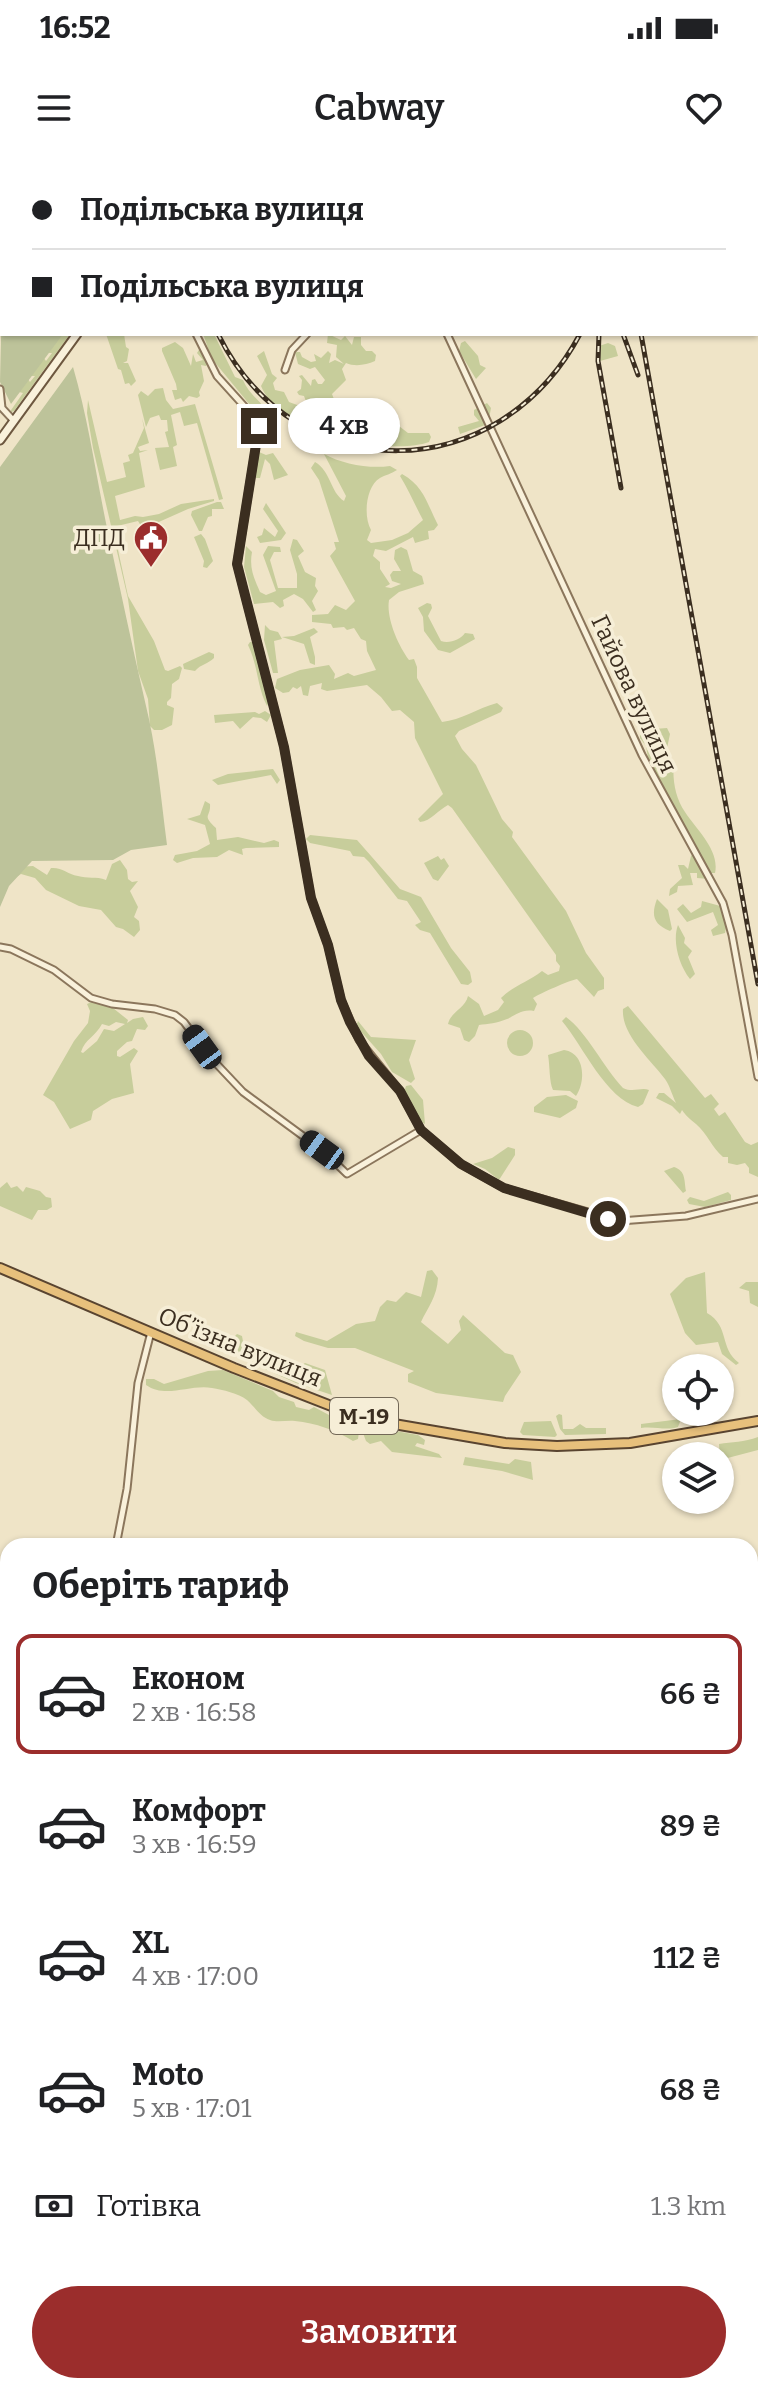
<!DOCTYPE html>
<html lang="uk">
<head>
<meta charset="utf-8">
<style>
  body { margin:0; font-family:Bitter,serif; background:#f6f6f6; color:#202124; height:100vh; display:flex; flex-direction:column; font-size:30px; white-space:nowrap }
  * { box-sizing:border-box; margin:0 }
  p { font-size:26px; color:#757577 }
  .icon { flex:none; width:44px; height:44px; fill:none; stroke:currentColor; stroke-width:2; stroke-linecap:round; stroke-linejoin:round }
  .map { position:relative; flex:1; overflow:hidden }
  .drawer { position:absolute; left:0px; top:1378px; width:758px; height:856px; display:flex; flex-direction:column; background:#fff; border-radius:24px 24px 0 0; box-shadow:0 2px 6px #0004 }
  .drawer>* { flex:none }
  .banner { position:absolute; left:0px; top:0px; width:758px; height:176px; box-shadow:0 2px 6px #0004; display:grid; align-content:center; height:176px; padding:0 32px; background:#fff }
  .controls { position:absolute; left:662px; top:1194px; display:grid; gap:16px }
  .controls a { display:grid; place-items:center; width:72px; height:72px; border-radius:50%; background:#fff; box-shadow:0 2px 6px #0004; font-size:40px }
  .end { position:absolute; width:36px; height:36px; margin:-18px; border:10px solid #3b2e20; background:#fff; box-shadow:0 0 0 4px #fff }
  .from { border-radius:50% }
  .bubble { position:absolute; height:56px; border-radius:28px; background:#fff; box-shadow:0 2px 6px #0004; font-size:26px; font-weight:600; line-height:56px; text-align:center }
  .car { position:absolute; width:24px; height:48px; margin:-24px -12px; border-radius:10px; box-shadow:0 0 6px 2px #0007; background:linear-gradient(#222 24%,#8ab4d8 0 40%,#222 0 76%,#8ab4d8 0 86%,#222 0) }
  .banner b { display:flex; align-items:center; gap:28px; height:76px; font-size:30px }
  .banner b+b { border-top:2px solid #e0e0e0 }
  .banner i { width:20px; height:20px; background:#202124 }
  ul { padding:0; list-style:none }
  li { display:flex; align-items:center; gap:24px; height:120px; margin:0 16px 12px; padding:0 16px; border:4px solid transparent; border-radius:16px }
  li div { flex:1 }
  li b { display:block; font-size:30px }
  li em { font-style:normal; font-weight:600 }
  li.selected { border-color:#9b2d2c }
  li>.icon { width:72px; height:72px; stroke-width:1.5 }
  h2 { padding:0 32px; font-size:36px; line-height:96px }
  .pay { display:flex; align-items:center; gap:20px; height:88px; padding:0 32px; font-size:30px }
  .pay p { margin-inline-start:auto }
  .button { display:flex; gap:16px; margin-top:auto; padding:16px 32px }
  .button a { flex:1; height:92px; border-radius:48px; background:#9b2d2c; color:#fff; font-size:32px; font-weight:600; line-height:92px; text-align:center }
  .status { display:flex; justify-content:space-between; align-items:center; height:56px; padding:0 40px; background:#fff; direction:ltr }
  .status svg { height:22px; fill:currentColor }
  header { display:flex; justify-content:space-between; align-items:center; height:104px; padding:0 32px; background:#fff; font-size:36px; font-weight:600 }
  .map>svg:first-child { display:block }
</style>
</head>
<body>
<div class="status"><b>16:52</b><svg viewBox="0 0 49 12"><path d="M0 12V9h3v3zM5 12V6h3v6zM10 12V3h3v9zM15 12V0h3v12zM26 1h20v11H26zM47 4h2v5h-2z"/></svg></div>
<header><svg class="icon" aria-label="menu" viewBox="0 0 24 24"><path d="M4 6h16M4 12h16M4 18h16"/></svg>Cabway<svg class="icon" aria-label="heart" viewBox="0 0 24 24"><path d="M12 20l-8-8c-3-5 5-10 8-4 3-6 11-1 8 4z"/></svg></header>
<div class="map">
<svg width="758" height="2234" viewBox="0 0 758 2234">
  <rect width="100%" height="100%" fill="#efe4c7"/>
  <!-- green -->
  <path fill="#c7cd9b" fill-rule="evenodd" d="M54,174H70L14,251L9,253L23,233L19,232L28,219L30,222L35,216H30L41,194L46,201L52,193H48Z
    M106,174H124L126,187L129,189L127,201L123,203H128L136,221L131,226L129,223L125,224L121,210L118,209Z
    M203,174H214L235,217L243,220C248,232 258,240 266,249L269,250L275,259L274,262H266L262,255L255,251L212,199Z
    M328,174L341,180L345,176L352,185L354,177H361V185L366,191H372L376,195L375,201C366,205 355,207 346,203L342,209L346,220L332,234L340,255L334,257L336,264L346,261L352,266L357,261L364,262L369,255L375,258L386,256L408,273H429L431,277L429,282C387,297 279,271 261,226L267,215L257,196L264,191L272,214L277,218L273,223L275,230L284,232L289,242L300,246L307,244L304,236L299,235L297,232L301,229L302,220L299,216L302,215L311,226L312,220L315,219L318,224H322L325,220L315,207L310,209L298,204L295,192H300L302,197L311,202L316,201L314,194L321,198L328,191L331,194L329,203L335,200L344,204L336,197L337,185L327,183Z
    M465,181L478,196L480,205L486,208L476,219L459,191L461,183Z
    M175,182L183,188L191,206L193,194L196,202L203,200L197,193L200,188L208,202L206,206L201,205L204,221L199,232L200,236L197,238L189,236L183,242L181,238L175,240L172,230H177L176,224L162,191V188Z
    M608,183L615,186L618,196L600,201L599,186Z
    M163,228L166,240L173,249L195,244L223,339L219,340L197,263L184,266L180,252L171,255L177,285L173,287L177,306L160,310L155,288L169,287L165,272L168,271L167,260H161L159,255L150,258L146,267L138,235L141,231L148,236L155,229Z
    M88,240L107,322L126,317L123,303L130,301L128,295L133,293L144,268L142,258L149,283L138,287L140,291L148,290L139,293L145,327L115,336L120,360L135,356L143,357L159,354L181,344L214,339V341L188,349L143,369L138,361L113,367L128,436L154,481L165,510L168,511L180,506L182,508L179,519L172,524L171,538L167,542V545L174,548L172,565L162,570H154L150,566L148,539L138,511L128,439L93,288L87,253Z
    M487,243L491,248L488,264L460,274L458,267L479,261L474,255V250Z
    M259,292L266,295L273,293L288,315L274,320L270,304L265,299L260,318H256L254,313Z
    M324,294C342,304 369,309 390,306L397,310C391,314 385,315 380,318C366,326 363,356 371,370L367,380L371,383L392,380L408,373L423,360C415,345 409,331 400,316L402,314C424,326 427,344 438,365L434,370L428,371L429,379L415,383L413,377L386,391L375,389L373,396L380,402V409L390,424L385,427L391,428L401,424L392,421L390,415L393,411H401L394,399L395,390L401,387L407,390L413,411L422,416L424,424L399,432L389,440C386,458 398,485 409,500L414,499L417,507V518L442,562C461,560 478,548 497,543L503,548L501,552L459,571L455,576L462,589L476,605L502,659L513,672L512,677L566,751L586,793L604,818V829L598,831L594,837L577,819C568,821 541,833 533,838L537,844L534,851C521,849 517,855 507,859C498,863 487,864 479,865L475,876L469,882L464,880L460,868L448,864C451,851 465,849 468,836L479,844L484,856L498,850L504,842L501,838C513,826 528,822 542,811L548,815L559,811L560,806L556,801V795L452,648L448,645C438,650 431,661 420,662L418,659L443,634L415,578L414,562L400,550L392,551L381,537L367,525L327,531L321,529L322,523L310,526L308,536L303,535L301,526L297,529L293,527L289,532L283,533L275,528L277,519L300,510L329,505L335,514L334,519L348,513L354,516L376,510L367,491L366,481L361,479L354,468L347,470L344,467L333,468L331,464L312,462V455L328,454L335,445L346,450L355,441L330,396L336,389L334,382H339L319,320L311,308L315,302C331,311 330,332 344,341L346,336Z
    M217,342H221L224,349H212V356L208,357L202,371H199L191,355L192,351Z
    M266,343L286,373L281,380L260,383L257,377L262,375L264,368L275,377L278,371L263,349Z
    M201,374L205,379L213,401L207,408L203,407L204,401L194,377Z
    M293,379L297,380L304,391L298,396L305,412L316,418L315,426L318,431L312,441L316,450L313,452L303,439L294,434L283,440L284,446L280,448L273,442L254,444L244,407L246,386L252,392C249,408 254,418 260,432L266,435L276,431L263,395L268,386L280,387L281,392H274L270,400L278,428H297V414L290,390Z
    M427,443L431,444L432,448L428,456L441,481C449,484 460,480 465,473L473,474L475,479L450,493L438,490L424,471L423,457L418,448Z
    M265,465L270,470L278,472L282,479L274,481L278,513H273L264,480Z
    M314,468L318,472L310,477L315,497V505L310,503L304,484L282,477L294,476Z
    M250,482H255L266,516L264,522L271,538L267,546C257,527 258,505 248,485Z
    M209,492L214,494V498C208,504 201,504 195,511L184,509L183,504Z
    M265,551L271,555L267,562L261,558L253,557L240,569L233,561L215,563L214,555L255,552L259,554Z
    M667,568L670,574L666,593L674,602C672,618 675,638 685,652C696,669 720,690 715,713H711L702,699L648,598L646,586L640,578V572L648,573L654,569Z
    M273,609L280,620L277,624L271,615L218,625L212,620L228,614Z
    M205,641L210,644C211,658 201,654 216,668L217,680L238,677L264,683L274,680L279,682V687L246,688L242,689L243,695L229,690L217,697L193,698L177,703L173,700L175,695L197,691L210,684L205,665L187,659L200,655Z
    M310,675L357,680L400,729L421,737L451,788L470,812L472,822L468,825L461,824L430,773L420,770L415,765L421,762L407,741L398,739L369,702L364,697L353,696L350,691L310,683L306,679Z
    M693,694L699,698L709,719L697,718V713H690L693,725L678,726L677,732L669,736L670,729L682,718L678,705H684L688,709L691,696Z
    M438,696L441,700L444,698L449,706L438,721L433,719L424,703Z
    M120,700L127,710L128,719L132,722L138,721L130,731L138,747L134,757L139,761L140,770L134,777L123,769L116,767L101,750L79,746L46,730L35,718L21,714L15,718L0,708L33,706L47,715L51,708C62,707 67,714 78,716C87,719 96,716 106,720L112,704Z
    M657,739L668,750L672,769L670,771C653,764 651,755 657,739Z
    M702,741L724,747L728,757L725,773L713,776L711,770L718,765L713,752L687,762L677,749L683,744L691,753L701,747Z
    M678,765L685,778L684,783L692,791L688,797L695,814L690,819C679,805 672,781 678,765Z
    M94,841L113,848L128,860L127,863L133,859L143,857L148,866L145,870L137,869L132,881L127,882L117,891V896L120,897L134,888L138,891L130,904L134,933L112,939L93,951L91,960L70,969L54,942L43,935L74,881L88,863L90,851L87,844ZM116,862L125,864L114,871L104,869L97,881L83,893L81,892C85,879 96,876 102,864L109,866Z
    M628,846L705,938L711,934L719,944L714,949L719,956L725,952L745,982L751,985L758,982V1017L749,1013V1008L745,1003L737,1005L728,1003V997H723C712,988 707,973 696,964C690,959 687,957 682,950L680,954L672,946L656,938L659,933H664L676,943C672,935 670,926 665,919C651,900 621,875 623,849Z
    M566,857C586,871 604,908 623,928C633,933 641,927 649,930L643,944L638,947C606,939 583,886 562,861Z
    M358,861L371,877L416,880L409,900L415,919L411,923L392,912L381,894L356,866Z
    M507 883a13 13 0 1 1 26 0a13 13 0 1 1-26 0Z
    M564,890C585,893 586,921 576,936L570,931L553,930C549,922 550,906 548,895Z
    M411,925L423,940L425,964C411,956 415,940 404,932L406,926Z
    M566,935L578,941L576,948L560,958L534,952V947L547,937Z
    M508,987L515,989V995L499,1020L485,1009L473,1004L492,998Z
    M674,1007C686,1011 684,1020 686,1031L683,1033L664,1011Z
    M7,1022L11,1028L17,1026L23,1032L26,1027L40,1031L46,1037L51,1038L52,1047L47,1050H38L32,1060L0,1046V1028Z
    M728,1032L731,1035V1040L705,1047L689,1044L687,1040L690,1037L704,1041Z
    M432,1110L438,1118C437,1137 428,1147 421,1162L448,1184L461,1170L459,1161L463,1155L505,1193L513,1195L521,1212L505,1236L503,1242L436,1233L408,1222V1214L414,1211L355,1188H328L304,1181L295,1176L296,1172L327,1181L356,1164L375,1161L380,1147L387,1140L396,1142L406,1132L421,1137L427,1111Z
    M705,1112L707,1153C730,1166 719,1188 739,1203L736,1205L722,1194L718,1182L696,1185L685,1173L670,1134L686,1118Z
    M746,1122H758V1147L750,1143L749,1131L739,1128Z
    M237,1174L242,1176L244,1187L256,1191L273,1193L286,1207L293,1211L305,1203L325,1210L332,1235L296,1223L241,1198L235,1192L233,1186L237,1183L233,1178Z
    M223,1210L273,1231L279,1237L294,1242L296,1247L309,1250L314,1247L329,1255L360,1265L358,1279L353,1281C335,1270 316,1263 295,1261C286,1260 278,1263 270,1260C260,1257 255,1247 247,1240C238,1233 223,1230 212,1228C190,1224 166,1239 146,1225V1219H154L164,1224L208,1211Z
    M559,1254L562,1255L563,1269H573L580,1264L586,1268H606V1274L565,1275L560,1269L556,1256Z
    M681,1259L678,1267C666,1271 655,1266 641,1268V1264Z
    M551,1261L557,1275L555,1277L523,1275L520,1272L524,1262Z
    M367,1266L418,1275L425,1280L424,1285L417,1283L415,1286L439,1294L442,1298L392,1292L381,1281L370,1284L366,1281L363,1273Z
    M758,1277V1290L720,1300L719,1284C732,1282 744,1282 758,1277Z
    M465,1297L509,1304L515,1299L531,1302L533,1320L502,1311L463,1305Z
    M753,1434L758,1443V1562L750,1564V1436Z
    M8,1483V1527L0,1530V1520L3,1516L0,1517V1512L3,1513L0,1499L2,1502V1490L8,1492Z
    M8,1529V1702L0,1713V1534Z
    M750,1592L758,1609V1674L750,1676Z
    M8,1773V1812L0,1817V1780Z
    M0,1870L8,1882V2226H242L237,2234H0Z
    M502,2226H599L602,2234H493Z"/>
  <!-- cemetery -->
  <path fill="#bdc39a" d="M2,136V174H63L11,244L0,222Z
    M73,207C88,258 96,315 107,368C120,428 132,486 146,546C157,591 161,639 167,685L131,690L113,700L32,701L9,726L0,747V307Z"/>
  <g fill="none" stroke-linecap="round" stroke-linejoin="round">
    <!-- minor casing -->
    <g stroke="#8b765c" stroke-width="9">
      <path id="minor" d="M32,0L33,2
        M88,0V2
        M386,0L387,2
        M744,0L745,2
        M420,2L421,0
        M756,46L758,54
        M196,174L217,216L254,257L259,266L237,404L284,587L311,738L328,785L341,840L359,880L400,931L421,970L461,1004L504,1028L620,1061L686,1056L758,1039
        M447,174L642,595L723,743L732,775L758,917
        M285,210L292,190L307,174
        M0,229L2,248L14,261
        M0,787L11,789L54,810L91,838L112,844L155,849L175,855L184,862L210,897L243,932L322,990L347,1014L421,970
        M116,1386L127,1329L138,1223L151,1172
        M750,1430L758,1424
        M0,1433L8,1434
        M750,1591L758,1608
        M0,1720L8,1709
        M750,1748H758
        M0,1849L8,1856
        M750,2212L758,2225
        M266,2226L269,2234
        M357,2234L364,2226"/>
    </g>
    <!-- secondary casing -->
    <g stroke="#6d573f" stroke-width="11">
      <path id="secondary" d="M205,2L207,0
        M0,280L77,174"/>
    </g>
    <!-- trunk casing -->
    <g stroke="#594430" stroke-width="12">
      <path id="trunk" d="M0,1108L234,1208L339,1249L388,1263L505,1283L557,1286L630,1283L758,1261"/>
    </g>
    <!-- minor -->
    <use href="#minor" stroke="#f9f1db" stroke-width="5"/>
    <!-- secondary -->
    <use href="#secondary" stroke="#f9f1db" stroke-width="7"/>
    <!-- trunk -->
    <use href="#trunk" stroke="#e7c07c" stroke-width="8"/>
    <!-- rail casing -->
    <g stroke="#3b2e20" stroke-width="5">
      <path id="rail" d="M139,0L140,2
        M560,0V2
        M597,0V2
        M612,0L613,2
        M218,174C296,332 499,327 580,174
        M599,174L598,201L621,328
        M623,174L638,215
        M641,174L758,824"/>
    </g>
    <!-- rail -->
    <use href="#rail" stroke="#f6eed7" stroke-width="2" stroke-dasharray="6" stroke-linecap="butt"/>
  </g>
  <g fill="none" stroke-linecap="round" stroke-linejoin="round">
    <!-- route -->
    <path stroke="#3b2e20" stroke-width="10" d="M259,266L237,404L284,587L311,738L328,785L341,840L350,862L369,896L400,931L421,970L461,1004L504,1028L608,1059"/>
  </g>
  <!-- icons -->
  <defs>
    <g id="civic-pin" transform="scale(1.8)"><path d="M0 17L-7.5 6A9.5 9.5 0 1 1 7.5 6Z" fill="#9b2d2c" stroke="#f6eed7"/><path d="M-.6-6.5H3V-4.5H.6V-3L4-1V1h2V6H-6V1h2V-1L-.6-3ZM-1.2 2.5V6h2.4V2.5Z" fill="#fff"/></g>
  </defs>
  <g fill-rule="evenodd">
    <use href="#civic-pin" x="151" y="378"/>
  </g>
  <g text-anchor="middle" stroke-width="7" stroke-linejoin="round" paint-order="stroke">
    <!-- shield labels -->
    <rect fill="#f6eed7" stroke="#736857" stroke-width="2" x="330" y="1238" width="68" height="36" rx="6"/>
    <g font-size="22" font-weight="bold" fill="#3b2e20">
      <text x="364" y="1264">М-19</text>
    </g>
    <!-- poi labels -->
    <g font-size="24" fill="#3b2e20" stroke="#f6eed7" text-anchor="end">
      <text x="125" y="386">ДПД</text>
    </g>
    <!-- street labels -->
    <g font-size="24" fill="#3b2e20" stroke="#f6eed7">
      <text transform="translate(634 534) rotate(65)" y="8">Гайова вулиця</text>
      <text transform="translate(240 1187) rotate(22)" y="8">Обʼїзна вулиця</text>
    </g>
  </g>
</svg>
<div class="controls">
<a><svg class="icon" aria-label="locate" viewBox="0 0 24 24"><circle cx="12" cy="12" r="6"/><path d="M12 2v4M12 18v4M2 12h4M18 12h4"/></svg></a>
<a><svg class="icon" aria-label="layers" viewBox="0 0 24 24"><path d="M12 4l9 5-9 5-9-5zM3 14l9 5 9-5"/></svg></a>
</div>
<i class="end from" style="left:608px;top:1059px"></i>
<i class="end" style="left:259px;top:266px"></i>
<div class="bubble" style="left:288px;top:238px;width:112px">4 хв</div>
<i class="car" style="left:202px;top:887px;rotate:324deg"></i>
<i class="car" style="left:322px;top:990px;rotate:306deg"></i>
<div class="banner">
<b><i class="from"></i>Подільська вулиця</b>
<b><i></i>Подільська вулиця</b>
</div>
<section class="drawer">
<h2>Оберіть тариф</h2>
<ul>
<li class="selected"><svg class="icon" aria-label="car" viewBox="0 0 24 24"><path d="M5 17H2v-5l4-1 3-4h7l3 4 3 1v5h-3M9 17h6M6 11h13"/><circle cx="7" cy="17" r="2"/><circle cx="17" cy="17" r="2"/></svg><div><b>Економ</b><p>2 хв · 16:58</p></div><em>66 ₴</em></li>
<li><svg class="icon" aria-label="car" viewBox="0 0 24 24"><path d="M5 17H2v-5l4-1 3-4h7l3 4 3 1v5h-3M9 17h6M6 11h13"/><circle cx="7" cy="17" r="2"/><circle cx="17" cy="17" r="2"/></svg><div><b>Комфорт</b><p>3 хв · 16:59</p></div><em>89 ₴</em></li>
<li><svg class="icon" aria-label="car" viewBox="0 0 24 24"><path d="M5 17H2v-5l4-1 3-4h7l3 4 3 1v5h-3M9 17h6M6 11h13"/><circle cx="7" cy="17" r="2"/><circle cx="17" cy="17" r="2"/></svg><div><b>XL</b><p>4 хв · 17:00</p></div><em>112 ₴</em></li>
<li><svg class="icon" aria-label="car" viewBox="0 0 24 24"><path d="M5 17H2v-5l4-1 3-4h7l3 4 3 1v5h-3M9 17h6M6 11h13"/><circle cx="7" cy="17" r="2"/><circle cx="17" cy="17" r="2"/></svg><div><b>Moto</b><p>5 хв · 17:01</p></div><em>68 ₴</em></li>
</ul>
<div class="pay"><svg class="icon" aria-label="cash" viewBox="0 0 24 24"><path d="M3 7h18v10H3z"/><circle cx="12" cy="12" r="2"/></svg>Готівка<p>1.3 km</p></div>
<div class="button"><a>Замовити</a></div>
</section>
</div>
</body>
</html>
